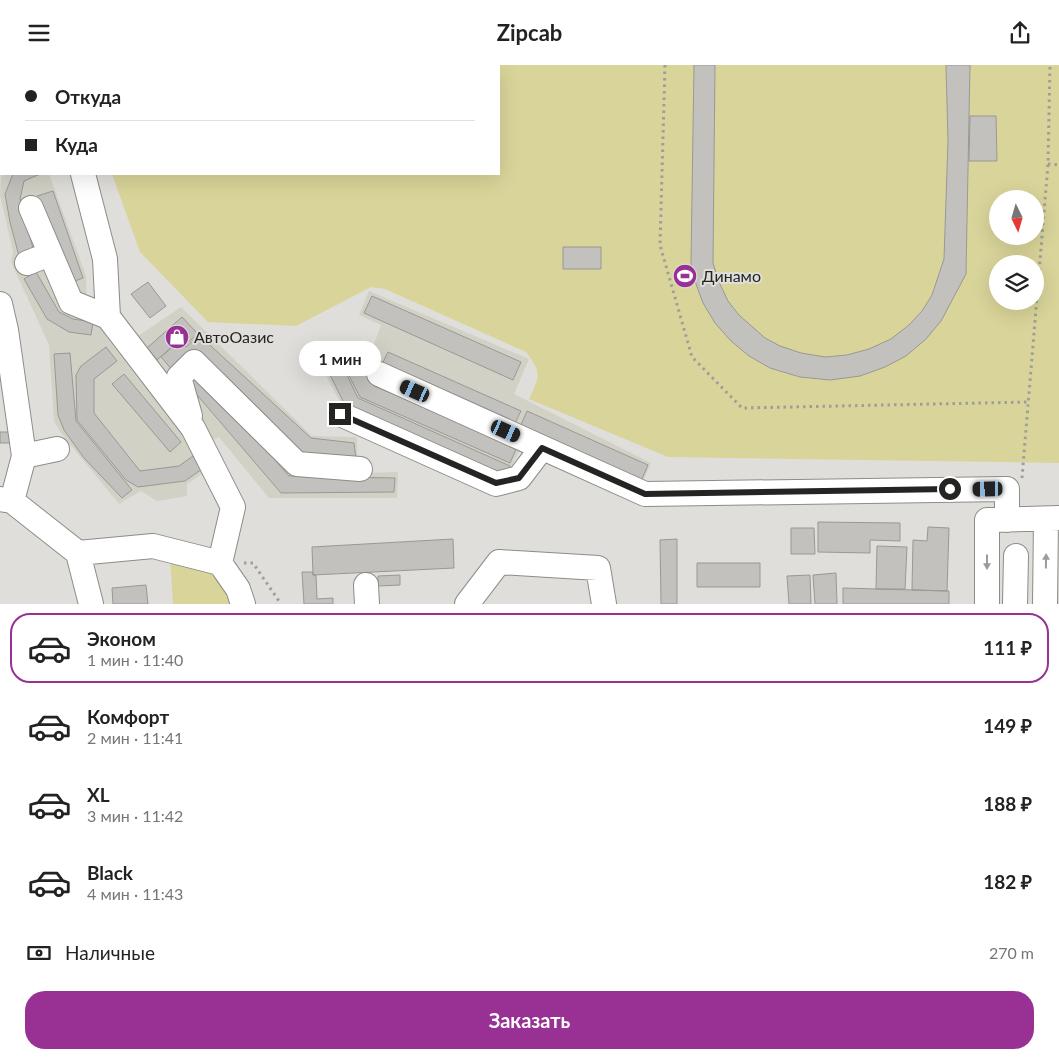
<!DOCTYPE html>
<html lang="ru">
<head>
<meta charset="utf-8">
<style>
  body { margin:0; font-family:Lato,sans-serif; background:#f6f6f6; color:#222; height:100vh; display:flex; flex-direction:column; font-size:19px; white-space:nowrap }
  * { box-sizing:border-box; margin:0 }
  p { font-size:16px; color:#767676 }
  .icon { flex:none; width:28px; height:28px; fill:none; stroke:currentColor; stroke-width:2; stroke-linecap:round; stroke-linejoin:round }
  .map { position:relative; height:539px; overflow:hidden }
  .drawer { display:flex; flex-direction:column; background:#fff; flex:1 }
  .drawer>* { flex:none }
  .top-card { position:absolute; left:0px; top:0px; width:500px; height:110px; box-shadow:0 5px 20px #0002; display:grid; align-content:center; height:110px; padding:0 25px; background:#fff }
  .needle { width:32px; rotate:175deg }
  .fabs { position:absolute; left:989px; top:125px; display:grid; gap:10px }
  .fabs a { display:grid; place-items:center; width:55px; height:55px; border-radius:50%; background:#fff; box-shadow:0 5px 20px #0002; font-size:25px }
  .end { position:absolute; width:22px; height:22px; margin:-11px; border:6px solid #242422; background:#fff; box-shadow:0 0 0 2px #fff }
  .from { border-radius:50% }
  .bubble { position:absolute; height:35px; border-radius:18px; background:#fff; box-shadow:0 5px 20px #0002; font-size:16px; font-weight:700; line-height:35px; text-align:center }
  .car { position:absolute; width:15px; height:30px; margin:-15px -8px; border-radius:6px; box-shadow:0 0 4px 1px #0007; background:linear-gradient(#222 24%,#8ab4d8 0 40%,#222 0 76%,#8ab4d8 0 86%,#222 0) }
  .top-card b { display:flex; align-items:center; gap:18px; height:48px; font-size:19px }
  .top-card b+b { border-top:1px solid #e0e0e0 }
  .top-card i { width:12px; height:12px; background:#222 }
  ul { padding:9px 0 0; list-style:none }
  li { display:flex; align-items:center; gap:15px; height:70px; margin:0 10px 8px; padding:0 15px; border:2px solid transparent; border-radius:20px }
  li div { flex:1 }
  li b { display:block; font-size:19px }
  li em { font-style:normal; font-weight:700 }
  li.current { border-color:#993093 }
  li>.icon { width:45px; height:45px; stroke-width:1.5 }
  .pay { display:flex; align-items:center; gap:12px; height:55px; padding:0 25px; font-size:19px }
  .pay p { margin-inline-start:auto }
  .button { display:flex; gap:10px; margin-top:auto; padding:10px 25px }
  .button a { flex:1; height:58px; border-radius:20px; background:#993093; color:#fff; font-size:20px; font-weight:700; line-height:58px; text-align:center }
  header { display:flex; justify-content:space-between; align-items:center; height:65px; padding:0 25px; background:#fff; font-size:22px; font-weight:700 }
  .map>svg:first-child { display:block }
</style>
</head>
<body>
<header><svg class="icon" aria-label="menu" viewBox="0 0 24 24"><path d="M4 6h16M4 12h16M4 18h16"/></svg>Zipcab<svg class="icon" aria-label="share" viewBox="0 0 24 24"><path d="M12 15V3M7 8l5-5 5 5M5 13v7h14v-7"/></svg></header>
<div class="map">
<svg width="1059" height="539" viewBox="0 0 1059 539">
  <rect width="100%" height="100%" fill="#dfdeda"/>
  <!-- built -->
  <path fill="#d2d1c6" d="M1,109H49L86,211L87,241L109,276L209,404L187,419V431L157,436L141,426L119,439L61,368L54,356L49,280L11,197L13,187L0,130Z
    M369,226L529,294L514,329L651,398L642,419L524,378L504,414L346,348L324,307L357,289L368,295L381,260L359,250Z
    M181,242L312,371L357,372V408L398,407L397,433H269L219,372L210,376L135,273Z"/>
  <!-- green -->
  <path fill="#d9d499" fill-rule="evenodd" d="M0,0H1059V398L668,392L529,334C540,311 542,308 526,287L385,224L371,222L296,261L208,257L140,187L112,109H499V1H1V84ZM998,134H1035V171H998ZM998,199H1035V236H998Z
    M170,491L212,506L232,539H173Z"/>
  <!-- building -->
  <path fill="#c2c1bd" stroke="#999894" d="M694,0H715L713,198L719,217L728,236L739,250L765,273L780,281L801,288L825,292L847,290L869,284L891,274L909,260L922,246L932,230L944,194L948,76L946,0H970L966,209L941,256L926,274L906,291L885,302L860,311L830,315L800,312L770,303L749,291L731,276L715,258L703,238L696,219L691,198Z
    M970,51H996L997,96H969Z
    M13,109H40L24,116L20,134L34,187L19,191L10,157L5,129Z
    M53,126L83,213L67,219L37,131Z
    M563,182H601V204H563Z
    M36,207L59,247L73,254L93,257L91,270L69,267L47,254L24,214Z
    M148,217L166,241L150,253L131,229Z
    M372,231L521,297L513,315L364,248Z
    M182,252L198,269L185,280L180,275L157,295L147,283Z
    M199,270L311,373L354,378L356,394L304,390L195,288L174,307L161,292L180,275L186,282Z
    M106,282L117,296L94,314V348L140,406L179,401L193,391L202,404L185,416L138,422L126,415L77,355L76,310L81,301Z
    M388,287L521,346L514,360L381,301Z
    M70,288L76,356L132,425L122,433L84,393L64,365L58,350L54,289Z
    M356,293L374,321L517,382L510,398L360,332L343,299Z
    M342,300L358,333L510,401L506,412L348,346L330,310Z
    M199,307L289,411L395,413L394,427L281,428L186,317Z
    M124,309L181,377L170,387L112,319Z
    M527,346L648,400L641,416L520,362Z
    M0,367H11V378H0Z
    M818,457L900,458V476L870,475V488L818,487Z
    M928,462L949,463L947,526L912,525L913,475L927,476Z
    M791,463H814L815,489H791Z
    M453,474L454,503L313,510L312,482Z
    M677,474V539H661L660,475Z
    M877,481L907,482L905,524H876Z
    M697,498H760V522H697Z
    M302,507H313V510H316L317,534L333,533V539H304Z
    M836,508L837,539H815L813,510Z
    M400,510V520L378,521V511Z
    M810,510L811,539H789L787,511Z
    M146,520L148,539H113L112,523Z
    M843,523L949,526V539H843Z"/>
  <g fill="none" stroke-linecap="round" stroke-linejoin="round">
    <!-- minor casing -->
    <g stroke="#8c8c88" stroke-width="26">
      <path id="minor" d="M83,109L105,194L108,252L193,363L233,442L220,498
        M31,143L71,237L108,252
        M27,198L50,189
        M0,239L6,265L24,391L12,436
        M379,309L645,429L1007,424V455
        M340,349L496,419L519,413L542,383
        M190,351L179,312L194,297L297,399L360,404
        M24,391L57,384
        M0,434L12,436L78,488L91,539
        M78,488L153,481L220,498L238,524L243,539
        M366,520L367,539
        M467,539L499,497L598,503L604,539
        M987,539V455L1059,453
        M1015,539L1016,491
        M1045,539L1046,454"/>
    </g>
    <!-- path -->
    <path stroke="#9e9e9a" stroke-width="3" stroke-dasharray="2.5 4" stroke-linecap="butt" d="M665,0L660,180L692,292L742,343L1029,337
      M75,1L76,0
      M1048,99L1059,100
      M1022,413L1048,99L1050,0
      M244,498H253L279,536V539"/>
    <!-- minor -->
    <use href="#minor" stroke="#fff" stroke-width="24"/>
  </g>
  <!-- one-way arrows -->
  <defs><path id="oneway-solid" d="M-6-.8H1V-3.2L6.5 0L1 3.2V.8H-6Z" transform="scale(1.25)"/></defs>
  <g fill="#9c9c9c">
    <use href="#oneway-solid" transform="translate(1046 496) rotate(-89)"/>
    <use href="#oneway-solid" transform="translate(987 497) rotate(90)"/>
  </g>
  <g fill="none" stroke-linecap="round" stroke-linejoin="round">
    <!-- route -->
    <path stroke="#242422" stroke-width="6" d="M340,349L496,418L519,413L542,383L645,429L950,424"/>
  </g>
  <!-- icons -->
  <defs>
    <g id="stadium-disc" transform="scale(1.25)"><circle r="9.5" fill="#993093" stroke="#dfdeda"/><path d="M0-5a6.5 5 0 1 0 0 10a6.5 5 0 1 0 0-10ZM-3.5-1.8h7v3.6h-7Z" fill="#fff"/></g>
    <g id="shop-disc" transform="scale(1.25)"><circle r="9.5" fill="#993093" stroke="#dfdeda"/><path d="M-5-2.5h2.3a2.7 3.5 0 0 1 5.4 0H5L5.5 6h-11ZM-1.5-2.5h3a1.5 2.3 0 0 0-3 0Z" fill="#fff"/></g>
  </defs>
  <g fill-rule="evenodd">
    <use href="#stadium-disc" x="685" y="211"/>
    <use href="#shop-disc" x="177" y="272"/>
  </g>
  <g text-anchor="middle" stroke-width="4" stroke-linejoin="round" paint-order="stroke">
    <!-- poi labels -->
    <g font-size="16" fill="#242422" stroke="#dfdeda" text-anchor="start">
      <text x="702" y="217">Динамо</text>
      <text x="194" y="278">АвтоОазис</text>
    </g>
  </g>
</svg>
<div class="fabs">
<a><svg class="needle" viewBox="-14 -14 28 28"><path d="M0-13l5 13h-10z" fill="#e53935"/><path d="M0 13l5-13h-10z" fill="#767676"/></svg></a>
<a><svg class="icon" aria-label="layers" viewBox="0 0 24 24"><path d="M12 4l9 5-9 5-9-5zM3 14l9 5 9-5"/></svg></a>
</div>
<i class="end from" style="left:950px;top:424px"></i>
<i class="end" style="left:340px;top:349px"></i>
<div class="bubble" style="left:299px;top:276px;width:82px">1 мин</div>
<i class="car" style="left:415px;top:326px;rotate:294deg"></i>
<i class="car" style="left:506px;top:366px;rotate:114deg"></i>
<i class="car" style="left:988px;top:424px;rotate:269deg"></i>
<div class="top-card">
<b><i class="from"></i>Откуда</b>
<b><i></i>Куда</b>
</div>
</div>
<section class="drawer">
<ul>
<li class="current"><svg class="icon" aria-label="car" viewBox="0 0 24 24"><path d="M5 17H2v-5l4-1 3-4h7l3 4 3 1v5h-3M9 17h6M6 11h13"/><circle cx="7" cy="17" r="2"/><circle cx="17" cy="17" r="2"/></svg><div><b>Эконом</b><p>1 мин · 11:40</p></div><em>111 ₽</em></li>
<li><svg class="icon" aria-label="car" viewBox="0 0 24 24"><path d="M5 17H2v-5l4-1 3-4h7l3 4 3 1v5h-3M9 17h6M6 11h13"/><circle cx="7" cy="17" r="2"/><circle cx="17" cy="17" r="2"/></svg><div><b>Комфорт</b><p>2 мин · 11:41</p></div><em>149 ₽</em></li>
<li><svg class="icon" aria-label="car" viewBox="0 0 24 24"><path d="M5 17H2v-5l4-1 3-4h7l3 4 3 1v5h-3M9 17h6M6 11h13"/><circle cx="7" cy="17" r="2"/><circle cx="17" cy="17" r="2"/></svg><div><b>XL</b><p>3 мин · 11:42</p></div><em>188 ₽</em></li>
<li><svg class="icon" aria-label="car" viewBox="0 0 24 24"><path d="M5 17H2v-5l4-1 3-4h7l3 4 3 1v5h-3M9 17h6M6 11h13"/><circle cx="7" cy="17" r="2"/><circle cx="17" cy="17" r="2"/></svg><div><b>Black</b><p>4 мин · 11:43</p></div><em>182 ₽</em></li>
</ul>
<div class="pay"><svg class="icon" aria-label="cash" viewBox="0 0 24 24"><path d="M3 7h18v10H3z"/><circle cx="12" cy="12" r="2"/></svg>Наличные<p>270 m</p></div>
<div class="button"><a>Заказать</a></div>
</section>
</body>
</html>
